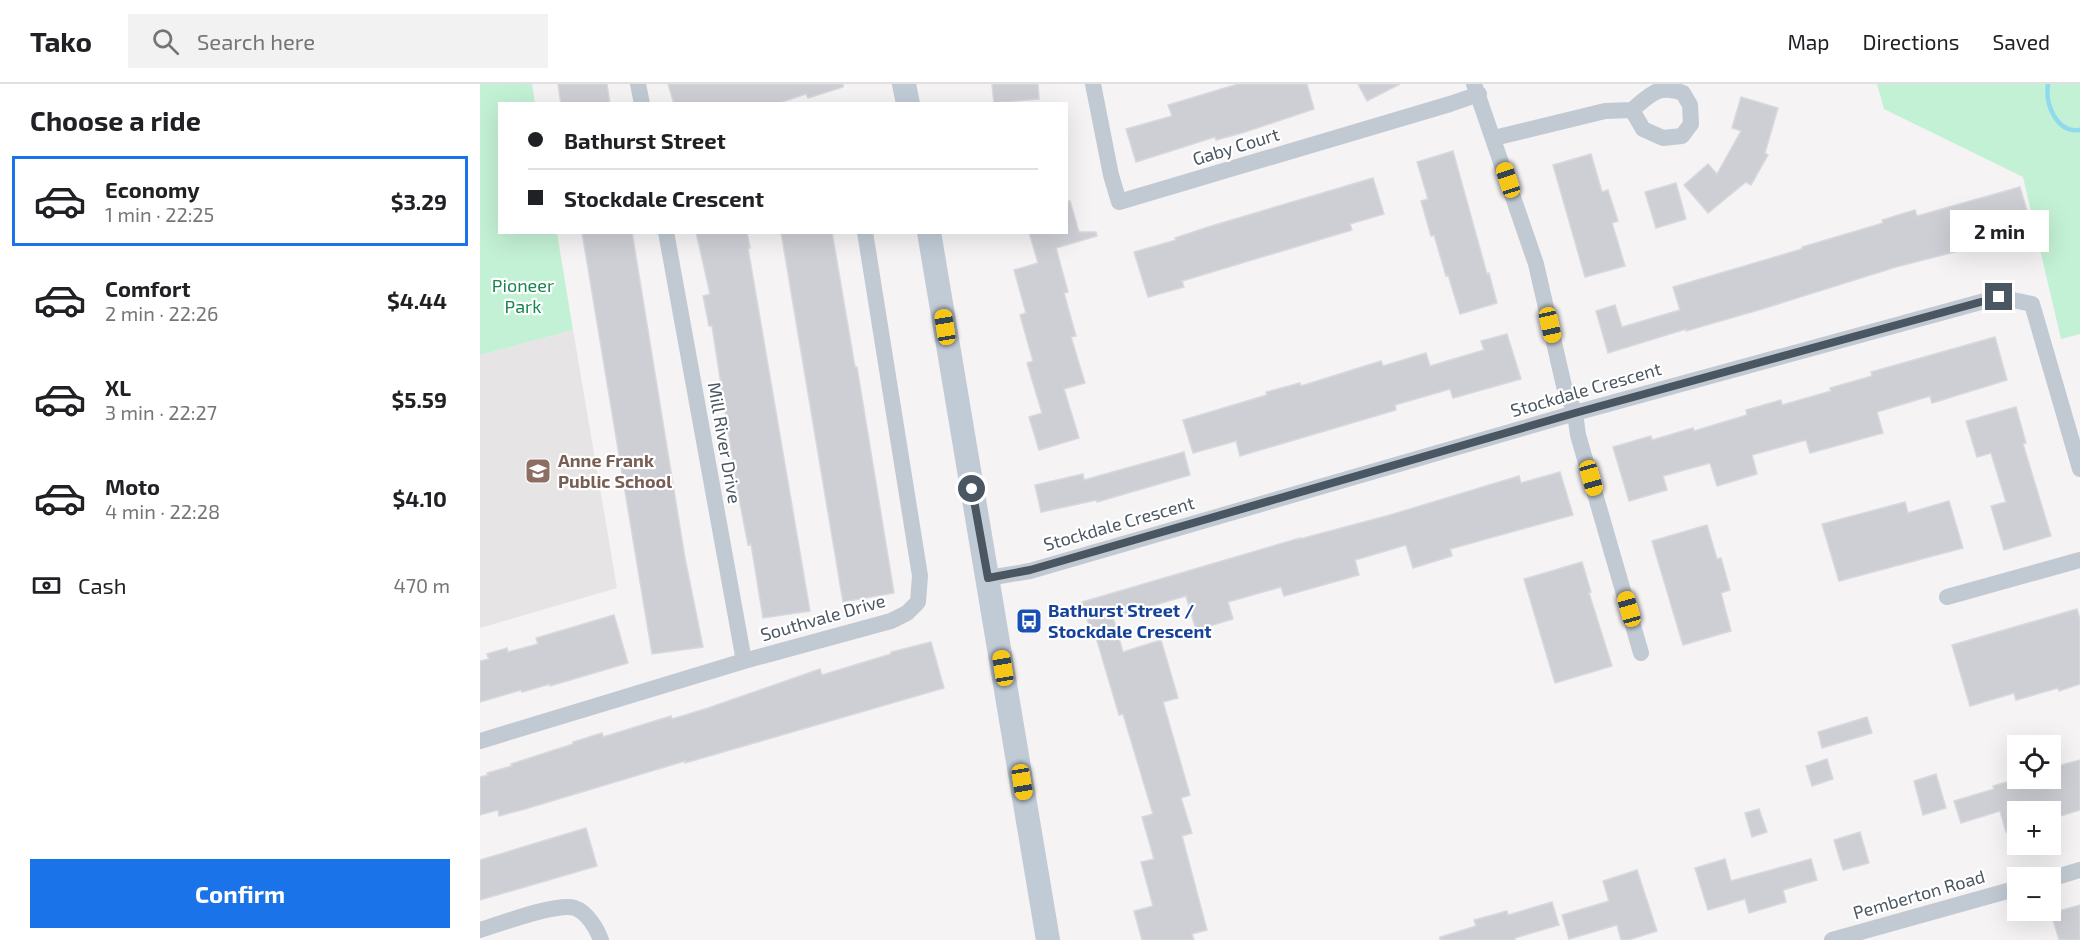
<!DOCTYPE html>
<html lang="en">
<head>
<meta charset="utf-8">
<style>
  body { margin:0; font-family:"Exo 2",sans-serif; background:#f2f2f2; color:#202124; height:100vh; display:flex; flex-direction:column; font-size:22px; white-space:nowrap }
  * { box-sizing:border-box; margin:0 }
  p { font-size:20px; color:#757577 }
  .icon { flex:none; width:33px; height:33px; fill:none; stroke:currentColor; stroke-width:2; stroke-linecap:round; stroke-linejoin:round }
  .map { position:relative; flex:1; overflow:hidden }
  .drawer { display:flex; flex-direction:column; background:#fff; width:480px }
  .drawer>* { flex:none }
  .top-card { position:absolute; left:18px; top:18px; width:570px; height:132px; border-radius:0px; box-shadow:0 6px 24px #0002; display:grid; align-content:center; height:132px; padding:0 30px; background:#fff }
  .controls { position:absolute; left:1527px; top:651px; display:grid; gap:12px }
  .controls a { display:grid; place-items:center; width:54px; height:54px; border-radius:0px; background:#fff; box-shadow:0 6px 24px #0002; font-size:30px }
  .end { position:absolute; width:27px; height:27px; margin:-14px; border:8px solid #4a5661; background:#fff; box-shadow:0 0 0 3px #fff }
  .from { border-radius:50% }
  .bubble { position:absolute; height:42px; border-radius:0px; background:#fff; box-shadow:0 6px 24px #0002; font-size:20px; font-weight:700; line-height:42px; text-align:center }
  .car { position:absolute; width:18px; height:36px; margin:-18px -9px; border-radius:8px; box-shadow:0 0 4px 2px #0007; background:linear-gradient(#f5c518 24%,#345 0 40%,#f5c518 0 76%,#345 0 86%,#f5c518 0) }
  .top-card b { display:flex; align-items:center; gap:21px; height:57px; font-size:22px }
  .top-card b+b { border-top:2px solid #e0e0e0 }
  .top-card i { width:15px; height:15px; background:#202124 }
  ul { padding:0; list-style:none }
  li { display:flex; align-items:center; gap:18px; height:90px; margin:0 12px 9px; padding:0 18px; border:3px solid transparent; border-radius:0px }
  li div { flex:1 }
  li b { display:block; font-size:22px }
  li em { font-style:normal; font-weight:700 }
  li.current { border-color:#1a73e8 }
  li>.icon { width:54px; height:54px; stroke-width:1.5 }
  h2 { padding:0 30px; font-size:27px; line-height:72px }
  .pay { display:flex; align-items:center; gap:15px; height:66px; padding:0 30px; font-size:22px }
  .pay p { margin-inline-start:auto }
  .primary-button { display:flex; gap:12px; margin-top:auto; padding:12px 30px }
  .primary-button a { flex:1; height:69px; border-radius:0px; background:#1a73e8; color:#fff; font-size:24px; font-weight:700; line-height:69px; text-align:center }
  header { display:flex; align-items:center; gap:36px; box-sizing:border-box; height:84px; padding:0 30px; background:#fff; border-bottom:2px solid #e0e0e0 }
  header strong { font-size:28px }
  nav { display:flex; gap:33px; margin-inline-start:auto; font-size:21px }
  .search { width:420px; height:54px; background:#f2f2f2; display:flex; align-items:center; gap:15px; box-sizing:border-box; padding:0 21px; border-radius:0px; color:#757577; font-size:22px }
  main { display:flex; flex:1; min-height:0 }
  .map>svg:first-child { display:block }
</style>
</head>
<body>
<header>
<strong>Tako</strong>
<div class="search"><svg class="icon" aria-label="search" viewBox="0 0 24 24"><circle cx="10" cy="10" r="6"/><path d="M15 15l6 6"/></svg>Search here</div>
<nav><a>Map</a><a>Directions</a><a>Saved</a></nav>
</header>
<main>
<section class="drawer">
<h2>Choose a ride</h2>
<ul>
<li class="current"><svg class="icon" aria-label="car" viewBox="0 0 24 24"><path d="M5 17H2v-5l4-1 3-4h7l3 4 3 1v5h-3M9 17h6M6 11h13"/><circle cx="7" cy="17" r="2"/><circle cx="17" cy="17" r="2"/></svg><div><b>Economy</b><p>1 min · 22:25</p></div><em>$3.29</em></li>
<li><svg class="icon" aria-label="car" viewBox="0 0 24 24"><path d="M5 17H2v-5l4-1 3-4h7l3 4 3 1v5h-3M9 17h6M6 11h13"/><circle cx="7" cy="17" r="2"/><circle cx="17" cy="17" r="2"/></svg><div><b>Comfort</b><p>2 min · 22:26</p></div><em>$4.44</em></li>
<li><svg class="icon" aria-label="car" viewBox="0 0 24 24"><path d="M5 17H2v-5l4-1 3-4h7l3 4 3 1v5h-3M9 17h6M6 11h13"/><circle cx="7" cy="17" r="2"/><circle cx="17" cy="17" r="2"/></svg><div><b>XL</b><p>3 min · 22:27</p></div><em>$5.59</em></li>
<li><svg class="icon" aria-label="car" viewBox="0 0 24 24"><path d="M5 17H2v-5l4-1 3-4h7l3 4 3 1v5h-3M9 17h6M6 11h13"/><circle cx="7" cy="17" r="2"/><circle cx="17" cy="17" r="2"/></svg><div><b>Moto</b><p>4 min · 22:28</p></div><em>$4.10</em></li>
</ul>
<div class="pay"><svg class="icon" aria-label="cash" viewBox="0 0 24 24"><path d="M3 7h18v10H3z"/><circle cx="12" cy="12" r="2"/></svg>Cash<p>470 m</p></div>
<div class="primary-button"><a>Confirm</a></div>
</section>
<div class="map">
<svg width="1600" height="856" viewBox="0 0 1600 856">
  <rect width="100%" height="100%" fill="#f5f3f3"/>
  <!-- education -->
  <path fill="#e6e4e5" d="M93,246L137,504L0,544V271Z"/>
  <!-- green -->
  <path fill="#c3f1d5" d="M0,0H52L55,19L20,20V148L77,149L93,246L0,271Z
    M1397,0H1600V250L1581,255L1543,93L1404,25Z"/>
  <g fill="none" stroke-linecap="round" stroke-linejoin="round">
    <!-- stream -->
    <path stroke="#90daee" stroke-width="4.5" d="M1568,0C1565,20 1576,49 1600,46"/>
  </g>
  <!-- building -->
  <path fill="#cdcfd5" stroke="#d7d9de" stroke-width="1.5" d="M78,0H127L130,20H81Z
    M188,0H363V3L328,14L326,10L296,20H194Z
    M512,0H558L559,15L514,19Z
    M758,0H827L834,25L765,48L736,56L735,53L656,78L646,45L692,32L688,21Z
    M878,0H920L887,17Z
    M1261,13L1298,24L1285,69L1288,71L1271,101L1266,98L1228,129L1204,101L1228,80L1237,90L1261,47L1252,44Z
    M973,67L1007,190L1009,189L1017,219L980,230L968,191L966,192L954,151L951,152L941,117L948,115L937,78Z
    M1111,70L1122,108L1128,106L1138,137L1132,139L1145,182L1105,193L1073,81Z
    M893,94L904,130L870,140L872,146L702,197L704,203L668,213L654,168L696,156L695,154L728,143Z
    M1196,99L1206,135L1176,144L1165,108Z
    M1540,103L1551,140L1496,156L1498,162L1416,183L1282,225L1206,247V245L1128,269L1116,227L1135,221L1142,243L1200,226L1193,203L1322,165V163L1403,139L1402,136L1435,126L1437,132Z
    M586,117H590L599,148H616L617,152L576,164L588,208L584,209L596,252L591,253L605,299L584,305L599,354L559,366L549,333L562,329L547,279L553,277L540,231L546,229L534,186L558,179L549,148H586Z
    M102,148H152L205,474L223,563L172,570Z
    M216,148H267L270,164H268L330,527L283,534L271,460L268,461L256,398L232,242H229L223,212L230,210Z
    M301,148H352L375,283H377L414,509L363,518Z
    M1027,250L1041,295L973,314L970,305L915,321L916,326L760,372L756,357L713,369L703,336L787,311L786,308L820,299L821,302L901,277L903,282L946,269L950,282L1004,266L1001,257Z
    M1515,253L1527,296L1452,319L1450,312L1397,328L1403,349L1330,369L1326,356L1272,371L1277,390L1237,402L1230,379L1183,392L1187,406L1149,417L1133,363L1171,352L1172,356L1213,344L1214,347L1267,331L1266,326L1301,316L1302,321L1351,307L1350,304L1392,292L1391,288Z
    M1536,323L1546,359L1543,360L1571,452L1524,466L1511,422L1526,418L1511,369L1497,373L1486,337Z
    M704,368L710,391L617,418V416L561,428L555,401L603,390L604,396Z
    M1080,388L1093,431L970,465L972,472L933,484L926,461L875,476L879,491L804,512L801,503L748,518L753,535L716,546L706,512L633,533L643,568L681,556L698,614L683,618L710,711L701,714L712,749L702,752L727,846L712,850L714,856H662L654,827L673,822L661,778L674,775L662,733L673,730L643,630L639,631L616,553L613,554L602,518L820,454V455L910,431L1039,392L1041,399Z
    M1469,417L1483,464L1359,497L1342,440L1425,418L1428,429Z
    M1227,441L1237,475L1241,474L1250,506L1241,509L1251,547L1203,561L1172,457Z
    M1102,478L1111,508L1109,509L1132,582L1075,599L1044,495Z
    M1597,525L1600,535V600L1579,607L1578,604L1536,616L1534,609L1490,622L1472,561Z
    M134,531L148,579L70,602V600L42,608L41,606L0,618V577L9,575L7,570L27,564L28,568L58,560L56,554Z
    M451,558L464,604L205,679V677L45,725L19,732L18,726L0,731V693L8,691L7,689L32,682L31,680L93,660V658L122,649L123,653L191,632L192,635L228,624L340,585L342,591L411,570V568Z
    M1387,633L1392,649L1342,664L1338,648Z
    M1347,675L1353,695L1332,702L1326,682Z
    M1600,676V726L1571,735L1570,728H1538V745L1526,748L1520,727L1481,739L1474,717L1514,705L1513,702L1540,694H1570V684Z
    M1456,690L1466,724L1443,731L1434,697Z
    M1279,725L1287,748L1272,753L1265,729Z
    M106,744L117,782L0,816V776Z
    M1380,748L1389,779L1363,786L1354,756Z
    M1245,775L1251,797L1331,775L1337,796L1303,806L1306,818L1269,829L1265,815L1228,826L1215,784Z
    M1157,786L1177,847L1148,856H1141L1137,841L1089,855L1082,831L1129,817L1123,797Z
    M1072,818L1079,841L1035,854V856H960V853L996,842L994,836L1027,827L1028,831Z
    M1600,821V856H1579L1571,829Z"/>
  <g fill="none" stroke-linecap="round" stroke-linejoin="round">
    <!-- minor -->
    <path stroke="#c1cad2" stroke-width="16" d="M158,0L162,20
      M613,0L631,91L639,118L970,20L999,10
      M994,0L1056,180L1084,302L1095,329L1098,351L1161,569
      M1014,54L1125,27L1152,26L1163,45L1183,54L1202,52L1211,40L1210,21L1203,9C1178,0 1171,10 1152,26
      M186,148L264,577
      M508,494L550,487L1095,329L1519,213L1552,220L1600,385
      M1467,513L1600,476
      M0,657L264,577L411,537L427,529L438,518L440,492L385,148
      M1570,795L1600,786
      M0,846C20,840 77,818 95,824C107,828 117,845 121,856
      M1352,856L1538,804"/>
    <!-- secondary -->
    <path stroke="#c1cbd6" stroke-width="24" d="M424,0L428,20
      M449,148L568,856"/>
  </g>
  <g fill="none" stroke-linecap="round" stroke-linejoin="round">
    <!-- route -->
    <path stroke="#4a5661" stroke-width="8" d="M492,405L508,494L550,486L1095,329L1519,213"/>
  </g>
  <!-- icons -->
  <defs>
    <g id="school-square" transform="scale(1.35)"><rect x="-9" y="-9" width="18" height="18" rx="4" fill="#8d6e63" stroke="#fff"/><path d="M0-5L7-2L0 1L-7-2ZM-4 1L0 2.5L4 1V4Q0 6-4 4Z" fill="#fff"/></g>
    <g id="bus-square" transform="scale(1.35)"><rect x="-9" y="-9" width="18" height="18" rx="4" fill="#1a4fb4" stroke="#fff"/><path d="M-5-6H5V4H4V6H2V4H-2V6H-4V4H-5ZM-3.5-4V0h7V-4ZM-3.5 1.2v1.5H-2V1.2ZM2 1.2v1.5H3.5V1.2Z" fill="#fff"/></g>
  </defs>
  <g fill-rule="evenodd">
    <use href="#school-square" x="58" y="387"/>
    <use href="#bus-square" x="549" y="537"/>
  </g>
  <g text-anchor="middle" stroke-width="4.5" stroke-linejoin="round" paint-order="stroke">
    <!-- street labels -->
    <g font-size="18" fill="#4a5661" stroke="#fff">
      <text transform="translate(756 63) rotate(-17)" y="6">Gaby Court</text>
      <text transform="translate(1106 306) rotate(-16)" y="6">Stockdale Crescent</text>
      <text transform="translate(244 359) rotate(80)" y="6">Mill River Drive</text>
      <text transform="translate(639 440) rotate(-16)" y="6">Stockdale Crescent</text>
      <text transform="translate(343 534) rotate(-16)" y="6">Southvale Drive</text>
      <text transform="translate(1439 811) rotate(-16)" y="6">Pemberton Road</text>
    </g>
    <!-- park labels -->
    <g font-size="18" fill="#17864f" stroke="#fff">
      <text x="43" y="208">Pioneer<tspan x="43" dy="21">Park</tspan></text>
    </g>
    <!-- education labels -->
    <g font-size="18" font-weight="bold" fill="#785e54" stroke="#fff" text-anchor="start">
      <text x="78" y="383">Anne Frank<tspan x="78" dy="21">Public School</tspan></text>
    </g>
    <!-- transit labels -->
    <g font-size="18" font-weight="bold" fill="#164399" stroke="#fff" text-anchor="start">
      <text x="568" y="533">Bathurst Street /<tspan x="568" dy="21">Stockdale Crescent</tspan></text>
    </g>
  </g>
</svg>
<div class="controls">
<a><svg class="icon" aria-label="locate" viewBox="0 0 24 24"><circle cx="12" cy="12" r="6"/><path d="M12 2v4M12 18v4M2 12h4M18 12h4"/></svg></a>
<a>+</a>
<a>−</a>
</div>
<i class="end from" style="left:492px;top:405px"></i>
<i class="end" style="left:1519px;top:213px"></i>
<div class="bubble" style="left:1470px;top:126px;width:99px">2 min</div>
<i class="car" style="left:1028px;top:96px;rotate:342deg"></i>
<i class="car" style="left:1070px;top:241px;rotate:167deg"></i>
<i class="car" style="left:465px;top:243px;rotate:351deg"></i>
<i class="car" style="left:1111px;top:394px;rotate:164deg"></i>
<i class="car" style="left:1149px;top:525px;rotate:344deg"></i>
<i class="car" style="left:523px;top:584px;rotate:351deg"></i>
<i class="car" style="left:542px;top:698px;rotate:171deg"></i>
<div class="top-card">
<b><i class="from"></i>Bathurst Street</b>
<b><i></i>Stockdale Crescent</b>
</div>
</div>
</main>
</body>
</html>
